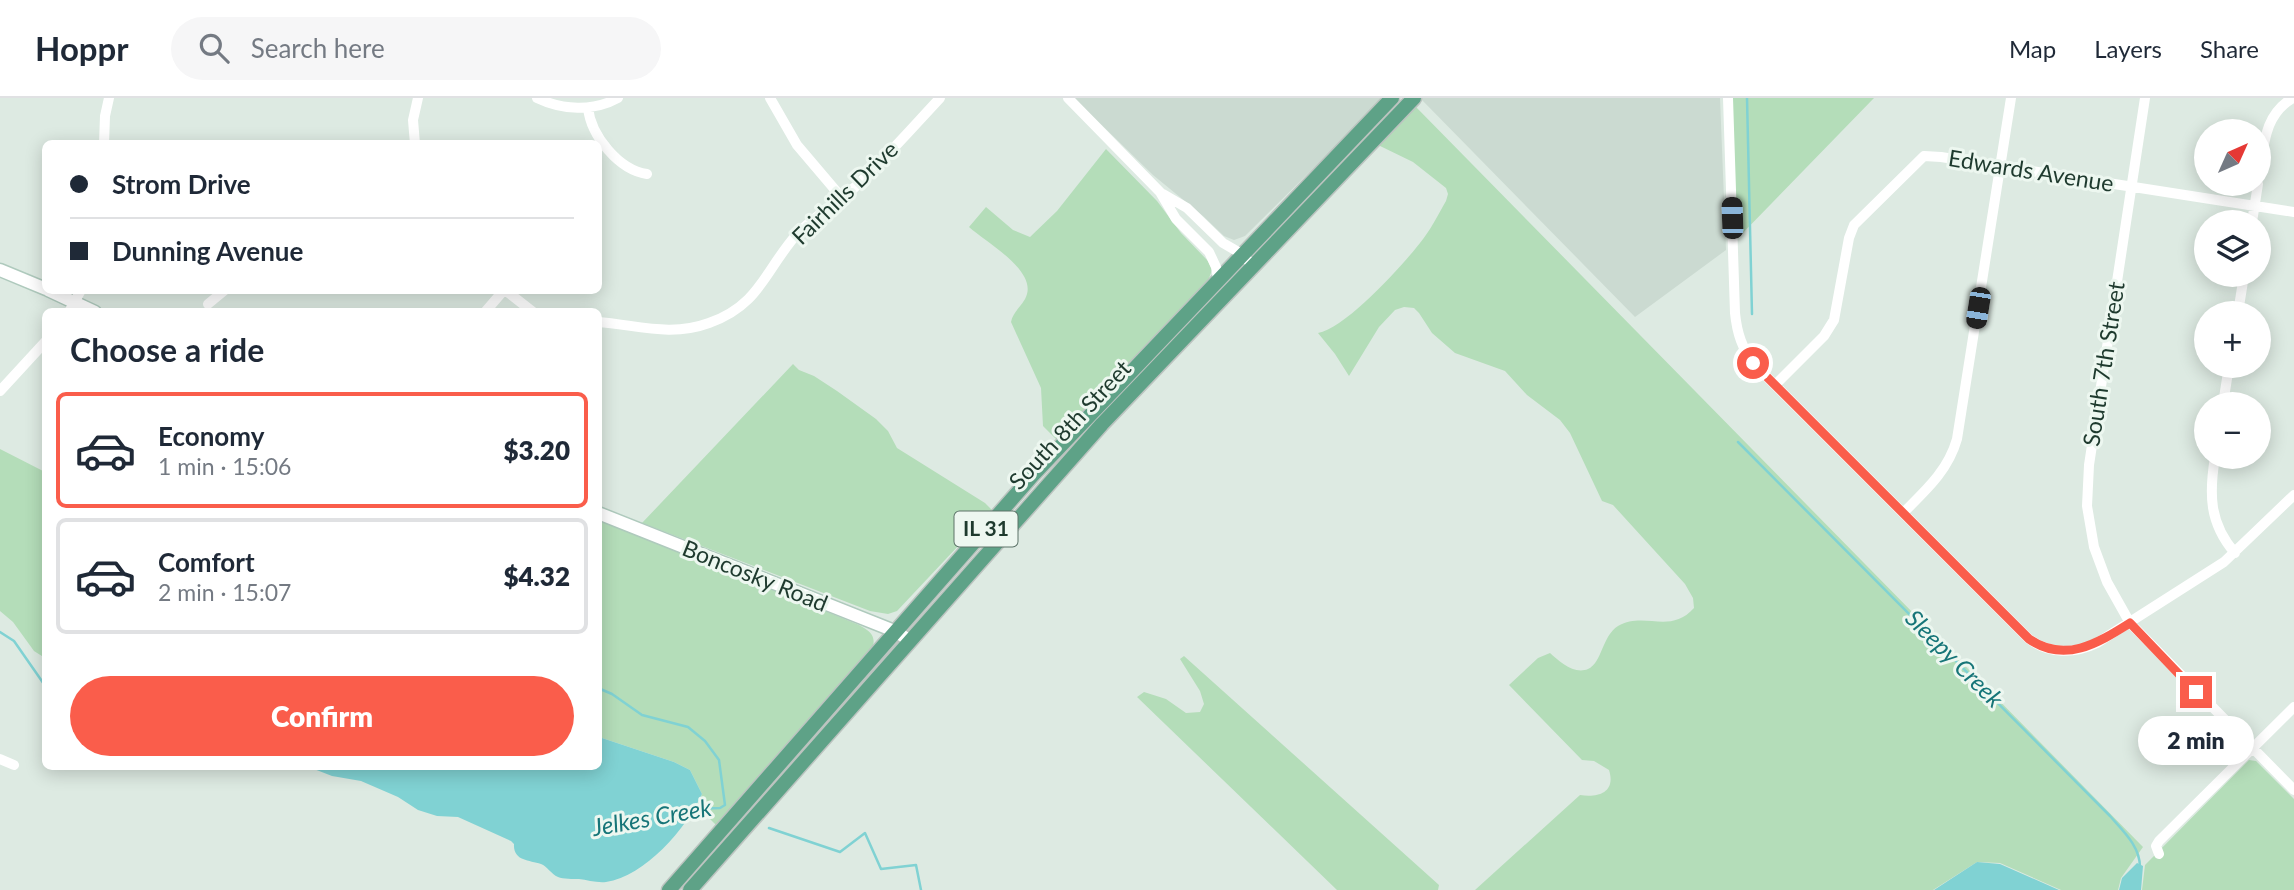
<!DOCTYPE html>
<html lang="en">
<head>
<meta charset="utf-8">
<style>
  body { margin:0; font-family:Lato,sans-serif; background:#f6f6f7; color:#1f2937; height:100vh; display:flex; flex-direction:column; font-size:26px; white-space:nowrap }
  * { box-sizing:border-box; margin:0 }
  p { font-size:23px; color:#747a83 }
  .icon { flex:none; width:38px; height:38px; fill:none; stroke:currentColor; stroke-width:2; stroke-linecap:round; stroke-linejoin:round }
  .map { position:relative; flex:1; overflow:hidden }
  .side { position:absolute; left:42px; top:210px; width:560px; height:462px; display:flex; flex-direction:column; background:#fff; border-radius:10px; box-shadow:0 4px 18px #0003 }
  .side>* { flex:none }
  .top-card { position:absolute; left:42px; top:42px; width:560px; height:154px; border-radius:10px; box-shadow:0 4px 18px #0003; display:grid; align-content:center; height:154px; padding:0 28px; background:#fff }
  .needle { width:46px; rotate:45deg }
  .controls { position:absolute; left:2194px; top:21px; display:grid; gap:14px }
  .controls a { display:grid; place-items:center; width:77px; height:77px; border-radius:50%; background:#fff; box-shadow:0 4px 18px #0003; font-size:35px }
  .end { position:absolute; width:32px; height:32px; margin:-16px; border:9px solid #fa5d4b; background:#fff; box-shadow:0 0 0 4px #fff }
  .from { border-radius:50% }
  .bubble { position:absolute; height:49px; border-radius:24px; background:#fff; box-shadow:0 4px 18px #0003; font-size:23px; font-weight:800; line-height:49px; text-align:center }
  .car { position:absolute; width:21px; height:42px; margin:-21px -10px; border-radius:9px; box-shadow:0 0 5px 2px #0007; background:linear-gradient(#222 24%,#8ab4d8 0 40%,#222 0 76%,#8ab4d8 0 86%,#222 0) }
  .top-card b { display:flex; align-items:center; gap:24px; height:66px; font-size:26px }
  .top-card b+b { border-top:2px solid #e0e1e3 }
  .top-card i { width:18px; height:18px; background:#1f2937 }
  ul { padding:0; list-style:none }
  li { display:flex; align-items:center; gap:21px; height:116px; margin:0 14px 10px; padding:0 14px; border:4px solid #e0e1e3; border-radius:10px }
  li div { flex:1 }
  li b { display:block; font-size:26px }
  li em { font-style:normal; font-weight:800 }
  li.active { border-color:#fa5d4b }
  li>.icon { width:63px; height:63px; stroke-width:1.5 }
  h2 { padding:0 28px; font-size:32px; line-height:84px }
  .primary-button { display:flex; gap:14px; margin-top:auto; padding:14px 28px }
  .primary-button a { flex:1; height:80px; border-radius:42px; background:#fa5d4b; color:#fff; font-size:28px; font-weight:800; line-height:80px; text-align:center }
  header { display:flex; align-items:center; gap:42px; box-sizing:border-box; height:98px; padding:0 35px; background:#fff; border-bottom:2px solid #e0e1e3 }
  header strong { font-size:33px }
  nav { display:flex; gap:38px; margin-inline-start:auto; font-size:24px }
  .search { width:490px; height:63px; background:#f6f6f7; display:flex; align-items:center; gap:18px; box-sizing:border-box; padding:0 24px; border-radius:38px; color:#747a83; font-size:26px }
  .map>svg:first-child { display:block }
</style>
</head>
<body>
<header>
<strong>Hoppr</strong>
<div class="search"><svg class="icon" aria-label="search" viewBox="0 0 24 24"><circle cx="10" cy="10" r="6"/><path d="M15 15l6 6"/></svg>Search here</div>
<nav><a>Map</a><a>Layers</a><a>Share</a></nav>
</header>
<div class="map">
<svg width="2294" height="792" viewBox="0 0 2294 792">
  <rect width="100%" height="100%" fill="#ddeae2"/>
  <!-- built -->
  <path fill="#cbdad1" d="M1074,0H1384L1245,138L1234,142L1224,138L1203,118L1153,77Z
    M1422,0H1720L1726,152L1635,219L1421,1Z"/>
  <!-- green -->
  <path fill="#b4ddb9" d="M1729,0H1874L1735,143Z
    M1415,8L2143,749L2121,780L2118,792H2061L2000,765L1977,764L1933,792H1475L1580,697C1599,700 1616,694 1609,672L1594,663L1582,662L1509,587L1538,560L1550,555C1559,563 1574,577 1588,571C1602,565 1602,538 1618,528C1645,513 1670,537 1694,510L1693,500L1685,486L1613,407L1602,403L1570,335L1560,322L1527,297L1505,273L1455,255L1432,235L1419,215L1414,210L1404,209L1395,212L1379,229L1349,278L1335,256L1318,235C1346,230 1401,169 1420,145C1430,133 1438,117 1446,103L1448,96L1446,90L1413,64L1378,47Z
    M1106,51L1157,103L1181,135L1208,163L1212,172L1208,183L1057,342L1043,328L1041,290L1011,224C1013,213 1024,207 1027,196C1034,171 986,144 969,129L986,109L1013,132L1030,139L1057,113Z
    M793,266L799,272L814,278L837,293L876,321L888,333L897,350L985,405L992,412L897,513L888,516L870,513L642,425Z
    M0,351L45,374V560L34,553L13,524L0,513Z
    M599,420L859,527C870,533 877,538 872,551L717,728L697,708L702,696L690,672L674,664L599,639Z
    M1184,558L1439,787L1438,792H1337L1137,599L1144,594L1166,601L1186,615L1200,614L1204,606L1200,593L1180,561Z
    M2249,662L2256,663L2294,701V792H2142L2145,767Z"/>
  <!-- water -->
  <path fill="#80d2d3" d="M599,639L674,664L690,672L702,696C686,731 645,778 606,784C597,785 587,782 579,781C573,781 563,781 558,779C551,776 547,768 541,766C529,762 513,763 514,746L511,743L458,719L437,718L418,712L398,699L361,683L332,678L314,671L315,668H598Z
    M1977,764L2000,766L2059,792H1934Z
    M2137,765L2143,768L2141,792H2119L2122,780Z"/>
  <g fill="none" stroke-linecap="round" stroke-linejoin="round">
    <!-- stream -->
    <path stroke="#80d2d3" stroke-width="2.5" d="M1747,0L1752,216
      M1738,344L2110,718C2123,733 2140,748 2140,769
      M0,534L14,543L46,589
      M598,590L612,596L642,617L688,629L705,643L719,662L725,707L720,710L692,711
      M769,730L840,754L865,735L881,771L916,767L921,792"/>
    <!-- secondary casing -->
    <g stroke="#afcabd" stroke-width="15">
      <path id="secondary" d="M0,172L46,191
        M48,192L95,214
        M598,415L897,534L910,543"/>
    </g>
    <!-- primary casing -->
    <g stroke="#bcc4c0" stroke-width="17">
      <path id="primary" d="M669,792L1033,377L1392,0
        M690,792L1102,326L1414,0"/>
    </g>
    <!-- street -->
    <path stroke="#fff" stroke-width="10" d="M537,0C562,12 593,14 618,0
      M770,0L797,47L842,100
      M1068,0L1160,94L1176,121L1209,154L1216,169L1218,181
      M1728,0L1735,215C1737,235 1742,251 1755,267L2029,541C2050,556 2074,556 2097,545L2224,464L2294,397
      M2145,0L2089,367L2087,408L2094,449L2107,484L2130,525L2294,692
      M588,10C591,38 619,72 647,76
      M104,46L105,18L109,0
      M415,46L413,22L418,0
      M2259,77C2264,48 2264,16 2293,0
      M1163,96L1187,110L1223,145L1242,156L1253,168
      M2252,124L2258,86
      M505,192L533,214
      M208,206L225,192
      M69,214L81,192
      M485,214L504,192
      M2238,215L2244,177
      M598,224C637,227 671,239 709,225C760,207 765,172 797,136C815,117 837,106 855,89C885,61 912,30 940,0
      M1775,287L1824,238L1834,222L1849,140L1854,127L1924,58L1941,59L2294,114
      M0,293L46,243
      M2223,306L2229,268
      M2215,359C2209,396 2209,425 2235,455
      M1903,415C1925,393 1948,373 1957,341L2011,0
      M0,661L14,667
      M2159,756L2156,748L2159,743L2294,609"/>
    <!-- secondary -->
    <use href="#secondary" stroke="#fff" stroke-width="12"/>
    <!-- primary -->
    <use href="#primary" stroke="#5ea287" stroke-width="14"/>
  </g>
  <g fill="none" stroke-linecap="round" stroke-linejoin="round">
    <!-- route -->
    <path stroke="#fa5d4b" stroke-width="9" d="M1753,265L2029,541C2065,566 2098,545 2130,525L2196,594"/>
  </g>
  <g text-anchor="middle" stroke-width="6" stroke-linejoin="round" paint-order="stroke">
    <!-- shield labels -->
    <rect fill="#edf7f0" stroke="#5c7368" stroke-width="2" x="954.5" y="413.5" width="63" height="35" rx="5"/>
    <g font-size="21" font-weight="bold" fill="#1e3a2e">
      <text x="986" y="438">IL 31</text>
    </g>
    <!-- street labels -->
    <g font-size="23" fill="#1e3a2e" stroke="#edf7f0">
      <text transform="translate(2031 73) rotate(9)" y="8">Edwards Avenue</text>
      <text transform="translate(845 95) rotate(-44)" y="8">Fairhills Drive</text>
      <text transform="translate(2104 266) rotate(-81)" y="8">South 7th Street</text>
      <text transform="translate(1070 327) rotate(-47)" y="8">South 8th Street</text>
      <text transform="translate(755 478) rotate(22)" y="8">Boncosky Road</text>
    </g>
    <!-- water labels -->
    <g font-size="24" font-style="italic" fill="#167578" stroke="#edf7f0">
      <text transform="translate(1954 561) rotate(45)" y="8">Sleepy Creek</text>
      <text transform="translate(652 720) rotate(-10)" y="8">Jelkes Creek</text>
    </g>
  </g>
</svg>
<div class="controls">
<a><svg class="needle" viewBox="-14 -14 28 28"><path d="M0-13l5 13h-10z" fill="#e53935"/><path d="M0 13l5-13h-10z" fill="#747a83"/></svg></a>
<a><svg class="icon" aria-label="layers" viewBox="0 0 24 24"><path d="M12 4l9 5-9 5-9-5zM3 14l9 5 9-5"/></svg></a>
<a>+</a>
<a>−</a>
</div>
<i class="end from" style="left:1753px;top:265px"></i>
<i class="end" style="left:2196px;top:594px"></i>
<div class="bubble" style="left:2138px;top:618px;width:116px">2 min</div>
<i class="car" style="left:1732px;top:120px;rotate:358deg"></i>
<i class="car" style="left:1978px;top:210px;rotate:189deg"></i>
<div class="top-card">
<b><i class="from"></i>Strom Drive</b>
<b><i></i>Dunning Avenue</b>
</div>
<section class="side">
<h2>Choose a ride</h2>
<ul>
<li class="active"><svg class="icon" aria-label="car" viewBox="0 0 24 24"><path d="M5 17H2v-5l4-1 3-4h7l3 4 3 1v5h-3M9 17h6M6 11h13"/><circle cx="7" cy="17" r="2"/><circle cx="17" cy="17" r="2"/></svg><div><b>Economy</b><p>1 min · 15:06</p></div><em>$3.20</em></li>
<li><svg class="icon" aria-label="car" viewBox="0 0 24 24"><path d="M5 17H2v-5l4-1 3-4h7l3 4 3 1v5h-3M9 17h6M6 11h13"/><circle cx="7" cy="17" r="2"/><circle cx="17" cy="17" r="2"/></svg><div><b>Comfort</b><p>2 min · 15:07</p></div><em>$4.32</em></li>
</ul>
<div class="primary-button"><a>Confirm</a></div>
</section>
</div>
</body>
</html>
